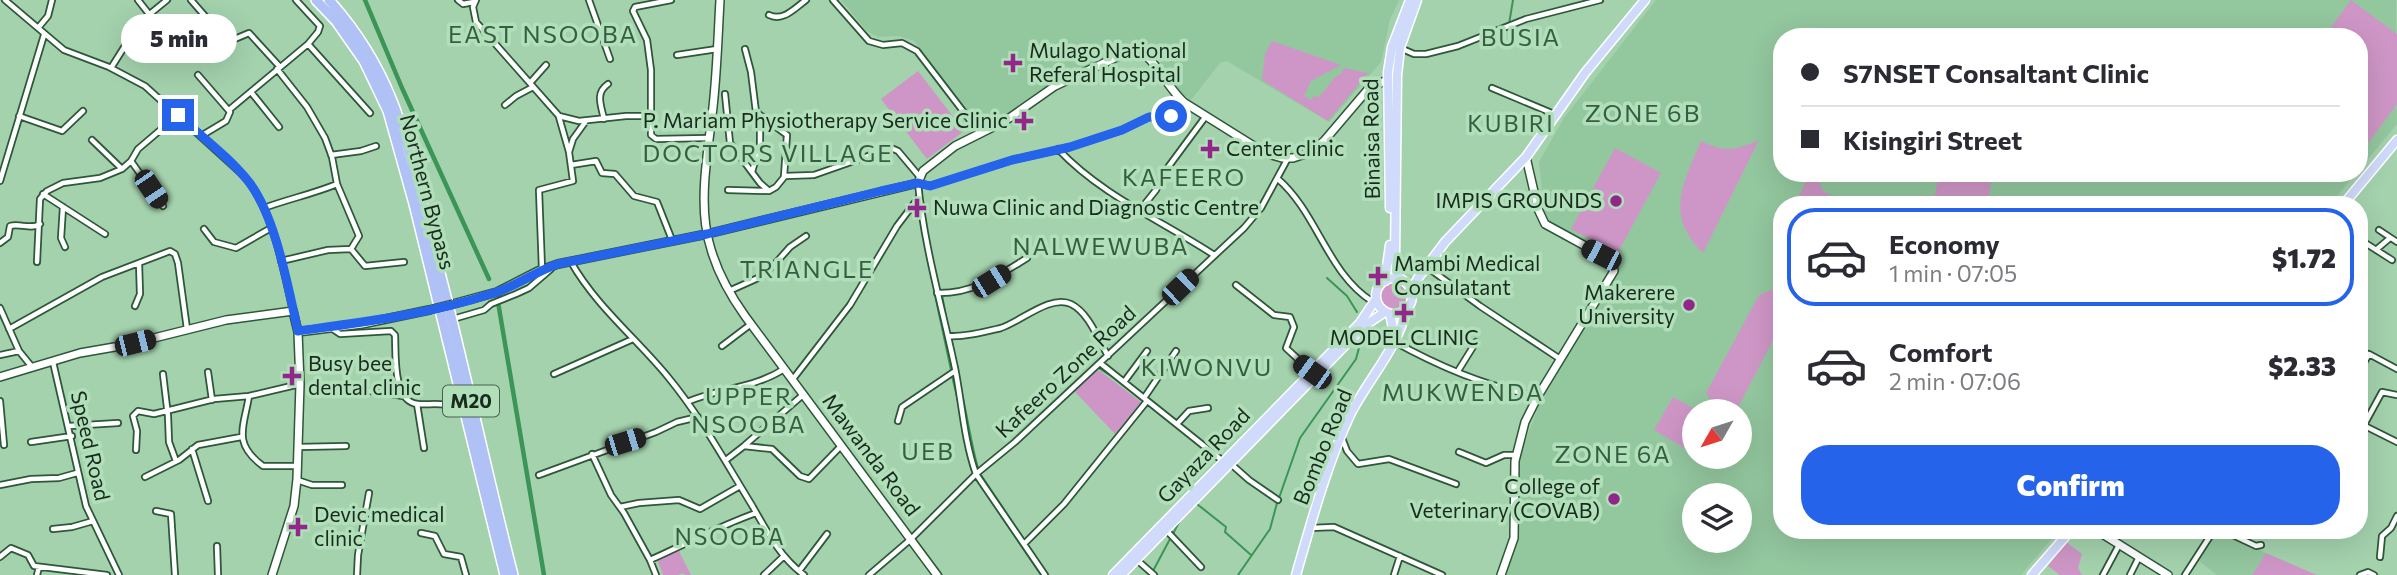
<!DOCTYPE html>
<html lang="en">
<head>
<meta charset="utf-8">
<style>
  body { margin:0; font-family:Commissioner,sans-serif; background:#f7f7f7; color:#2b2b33; height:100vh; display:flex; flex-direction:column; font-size:26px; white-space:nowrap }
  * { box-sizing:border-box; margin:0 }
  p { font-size:23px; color:#7c7c81 }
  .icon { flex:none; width:38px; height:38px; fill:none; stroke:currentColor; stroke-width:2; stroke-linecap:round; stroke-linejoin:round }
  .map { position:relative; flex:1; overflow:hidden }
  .side { position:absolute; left:1773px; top:196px; width:595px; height:343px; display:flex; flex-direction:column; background:#fff; border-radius:28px; box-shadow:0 7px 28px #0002 }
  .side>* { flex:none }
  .banner { position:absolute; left:1773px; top:28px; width:595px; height:154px; border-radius:28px; box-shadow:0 7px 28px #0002; display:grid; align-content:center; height:154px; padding:0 28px; background:#fff }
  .needle { width:46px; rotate:231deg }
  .controls { position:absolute; left:1682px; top:399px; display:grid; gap:14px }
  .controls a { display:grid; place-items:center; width:70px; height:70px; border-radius:50%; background:#fff; box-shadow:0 7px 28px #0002; font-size:35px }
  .end { position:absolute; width:32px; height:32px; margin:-16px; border:9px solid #2563eb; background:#fff; box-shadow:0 0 0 4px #fff }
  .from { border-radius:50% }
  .bubble { position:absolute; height:49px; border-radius:24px; background:#fff; box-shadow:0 7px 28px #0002; font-size:23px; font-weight:800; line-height:49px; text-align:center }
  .car { position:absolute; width:21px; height:42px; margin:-21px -10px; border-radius:9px; box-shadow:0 0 5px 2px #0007; background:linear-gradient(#222 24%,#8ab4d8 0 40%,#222 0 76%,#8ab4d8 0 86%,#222 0) }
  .banner b { display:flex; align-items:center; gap:24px; height:66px; font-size:26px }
  .banner b+b { border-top:2px solid #e1e1e2 }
  .banner i { width:18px; height:18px; background:#2b2b33 }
  ul { padding:12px 0 0; list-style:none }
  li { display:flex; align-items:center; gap:21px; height:98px; margin:0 14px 10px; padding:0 14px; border:4px solid transparent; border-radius:28px }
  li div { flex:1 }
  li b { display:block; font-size:26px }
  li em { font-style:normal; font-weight:800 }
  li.active { border-color:#2563eb }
  li>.icon { width:63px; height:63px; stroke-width:1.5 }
  .action { display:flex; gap:14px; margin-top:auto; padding:14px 28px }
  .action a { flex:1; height:80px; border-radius:28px; background:#2563eb; color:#fff; font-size:28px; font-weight:800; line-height:80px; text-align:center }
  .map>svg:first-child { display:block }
</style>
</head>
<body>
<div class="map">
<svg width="2397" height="575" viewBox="0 0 2397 575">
  <rect width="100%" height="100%" fill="#a4d2ad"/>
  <!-- built -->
  <path fill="#93c79e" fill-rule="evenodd" d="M841,0H1399L1390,20L1381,62L1329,122L1227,61L1220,63L1191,100L1181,93L1146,47L1139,44L1129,45L1048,86L1009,113L980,125L973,119L914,41L899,36L878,37L867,31Z
    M1656,0H2396L2397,124L2359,170V37H1782V173H2356L2330,205H1782V530H2059L2021,575H1503L1517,528L1519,475L1522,449L1544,393L1618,270L1616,262L1611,255L1557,226L1549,220L1544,210L1539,162L1564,118ZM1694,411H1740V457H1694ZM1694,495H1740V541H1694Z
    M2217,530L2266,553L2252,575H2217L2199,561Z"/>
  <!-- green -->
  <path fill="#ce96c6" d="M2351,0L2397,34V104L2359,156V37H2324Z
    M1272,41L1341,65L1311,81L1304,96L1311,100L1314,96L1319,97L1336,76L1340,75L1344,68L1368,73L1328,121L1262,80L1265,54Z
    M918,71L964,131L927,159L881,99Z
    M1759,140L1703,253C1664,214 1683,184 1701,141C1725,153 1735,150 1759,140Z
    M1615,148L1661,173L1617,254L1571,229Z
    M1810,173H1822L1820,184L1823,191L1837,199L1835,205H1795Z
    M1939,173H1993L1987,205H1933Z
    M1380 297a14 14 0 1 1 28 0a14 14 0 1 1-28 0Z
    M1774,289H1781V325L1736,411H1732L1709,398L1706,393L1759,295Z
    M1097,371H1100L1141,402L1115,434L1074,391Z
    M1673,397L1698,411H1694V435L1686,449L1654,430Z
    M2066,542L2082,554L2078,568L2082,575H2060L2048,566Z
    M678,549L691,575H685L683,573L678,575H663L658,562L659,558Z
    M2266,553L2317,575H2252Z"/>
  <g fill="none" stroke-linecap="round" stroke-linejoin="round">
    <!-- stream -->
    <path stroke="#3a9557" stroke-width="2" d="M1509,24L1513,0
      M1327,278L1347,296L1357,312
      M934,290L951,370
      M942,295L948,328
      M951,337L954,352
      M1100,369L1118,380L1172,423
      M952,376L958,401
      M959,382C967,411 970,440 978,468
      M964,438L972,471
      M854,457L908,530
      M981,475L1048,575
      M976,479L1041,575
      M1279,498L1300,438L1356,359L1363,333
      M1197,504L1226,527L1225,532L1251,555
      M1173,534L1180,520
      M916,540L942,575
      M1153,571L1170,539
      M1238,575L1270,529L1277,503"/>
    <!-- canal -->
    <path stroke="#3a9557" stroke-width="4.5" d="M365,0L402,88L489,279
      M498,302L544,575"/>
    <!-- street casing -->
    <g stroke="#2d5738" stroke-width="8">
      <path id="street" d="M5,0L64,50L109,67L145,86L243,175C274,211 282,265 293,311
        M138,0L149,14
        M191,0L226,40L230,41L249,33L280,67
        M296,0L320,26L318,32L308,44
        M458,0L463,4L474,2
        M476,0L473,7L476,22L559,116L579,121L626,116H650
        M589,0L610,59
        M671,0L635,7L633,11L647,40L651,70V135L656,139L708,138
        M833,0L869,41L883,45L902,43L917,51L979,132
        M769,15C783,22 795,8 806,0
        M38,28L48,16L52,0
        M1400,48L1414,54H1426L1458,46L1526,19L1600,0
        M745,49L751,72L756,112L787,135L784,176
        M677,55L717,49
        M111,68L140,22L167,0
        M277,69L307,107L325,138L332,157L337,184L359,236L351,249
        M198,75L230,112L226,121L201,136
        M530,83L546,65
        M1492,88L1554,114
        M251,92L279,127
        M725,94L730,143L760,183L768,190
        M505,105L516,96L533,87
        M229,110L308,44L370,113
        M19,116L62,131L83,111
        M604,119C601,105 595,93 608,84
        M92,140L122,169
        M1058,149C1101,195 1162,221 1214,255
        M569,152L573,139L586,121
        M331,155L361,151L376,146
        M131,161L163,206
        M571,165L596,161L602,173L615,174L634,196L657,202L672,240
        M752,172L760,144V116
        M1278,179C1318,214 1327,273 1373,302
        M0,181L44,35
        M728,190L769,191L776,187L785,176L814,175L891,148L898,151L919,176
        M43,194L105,234
        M63,207L61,238L65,247
        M264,208C288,199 313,194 337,184
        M1140,210L1156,190L1166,170L1206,116
        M204,229L214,242L236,248L271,228
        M2379,230L2397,242
        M2359,239L2392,260
        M0,243L8,237L10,226C20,223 31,230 40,224
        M351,249L365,266L404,262
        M2377,249L2390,238
        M281,261L328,250L351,249
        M37,262L40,199L47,191L63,183L100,178L122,169L131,161L138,149L178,115
        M571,262C596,306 636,338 668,377C701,417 726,463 753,507C767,532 781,558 804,575
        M1427,267L1480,306L1560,359
        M542,269L539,190L573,181L569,152L559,117
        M1236,285L1274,315L1290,317L1294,327L1286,348L1312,372
        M729,291L758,278L774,265L790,247L806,236
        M937,293C973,294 998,276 1027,258
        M135,306L140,294L139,263
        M0,308L19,351L32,367
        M453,319L484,310L491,304L516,294L529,288L551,269
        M331,328L340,334L391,331L395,335C396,353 392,402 418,404C427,405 436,403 446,405
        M9,329L102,277L170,251L175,254L178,263L187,329
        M948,336C965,337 984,332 1001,328C1020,322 1051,294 1071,304C1089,313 1098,339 1108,356
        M1393,341C1438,366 1487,387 1537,396
        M722,346L751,324
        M0,355L19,351
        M53,362L86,506L119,575
        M1100,363L1224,462
        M1458,371L1476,342
        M2359,371L2369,354L2397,369
        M208,372L212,400
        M163,374L168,416L169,442L176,461
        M554,374L633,339
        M793,379L850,305L897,226L919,197
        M1124,382L1147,351
        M351,388L403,396
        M249,396C244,427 232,443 263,466H297
        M1144,398L1176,351
        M0,401L4,445
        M687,402C719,388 755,388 784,369
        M417,404L424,448
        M898,421L902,407L955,371
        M2359,423L2397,442
        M1177,424L1189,411L1208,408
        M2364,425L2382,392L2397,395
        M69,426L118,423
        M1342,438L1347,451L1358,464L1389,459L1456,484
        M31,442L72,436
        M745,445L804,394
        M298,447L346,446
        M192,449L208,501
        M136,450L137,431L133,416L138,411L154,414L214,399L249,396L300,384
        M1459,452L1486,463L1504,455H1516
        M592,454L611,495L624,513L650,560
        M726,460L744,446L772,449L800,476L809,479L841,446
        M1231,464L1249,480L1278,500
        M539,475L656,432L677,422L698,417
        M145,477L179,460L198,445L241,437
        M297,480L312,485H342
        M0,485L31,479L59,478L77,473
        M620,507L639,503L679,500L700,509L740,486
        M156,511L171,514L175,575
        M1310,528L1334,527L1442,575
        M53,529L72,527L93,521
        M1166,530L1201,567
        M2222,530L2256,546L2261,545
        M421,533L435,536L444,554L461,557L466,575
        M1024,544L1064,504L1147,401
        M217,546L218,575
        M0,557L11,548L28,555L34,566L107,575
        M2380,557L2382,536L2391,528L2397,516
        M1137,560L1154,575
        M799,571L827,534
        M37,575L39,567
        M357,575L358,555L369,493
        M656,575L650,560C686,544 719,526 756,513
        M764,575L784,556
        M869,575L911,539L976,474L1015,442L1244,228L1261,208L1288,158
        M1045,575L976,474C964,440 962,403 955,368C942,307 924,246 918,183L930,186L1012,160L1070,147L1122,130L1149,117L1176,115L1190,107
        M1394,575L1400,556
        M2103,575L2119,545
        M2130,575L2139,557
        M2185,575L2214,530
        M2360,575L2368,572L2374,575"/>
    </g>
    <!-- secondary casing -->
    <g stroke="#2d5738" stroke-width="10">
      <path id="secondary" d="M720,0C718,36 717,71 713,107C703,193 690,239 745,316L937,575
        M453,304L497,292L538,271L558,264L707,234L918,183L923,171L955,146L1005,121L1055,86L1134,49C1153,53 1168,90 1185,103L1265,153L1282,158H1293L1311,152L1324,141L1370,87L1393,78
        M298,332L362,324L429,310
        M0,377L80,353L126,345L226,320L293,311L298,332L300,384L297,479L294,506L272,575
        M2096,530L2168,575
        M1501,575L1514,538L1515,461L1525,422L1538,396L1614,271L1613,264L1609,259L1545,224L1538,209L1526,157"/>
    </g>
    <!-- primary casing -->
    <g stroke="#fff" stroke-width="11">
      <path id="primary" d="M2343,205L2397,140
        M1390,208L1388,72L1392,47L1410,0
        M1376 296a18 18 0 1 1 36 0a18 18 0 1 1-36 0Z
        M1401,280L1397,272L1395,259L1397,76L1400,48L1417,0
        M1385,281L1390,245
        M1411,292L1418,278L1445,242L1526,157L1585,73L1645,0
        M1390,314L1395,338
        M1113,575L1360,323L1376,299
        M1121,575L1364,326L1385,312
        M1296,575C1311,523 1327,464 1350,415C1367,381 1398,348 1406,310
        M2032,575L2071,530"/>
    </g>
    <!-- highway casing -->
    <g stroke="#fff" stroke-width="12">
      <path id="highway" d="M316,0L336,21L364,61L388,111L414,204L505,575
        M329,0C400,79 408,152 434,250C463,358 485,467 513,575"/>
    </g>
    <!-- street -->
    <use href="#street" stroke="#fff" stroke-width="4.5"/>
    <!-- secondary -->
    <use href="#secondary" stroke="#fff" stroke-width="7"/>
    <!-- primary -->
    <use href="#primary" stroke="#d0dafa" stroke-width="8"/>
    <!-- highway -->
    <use href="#highway" stroke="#b0c1f6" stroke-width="9"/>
    <!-- secondary-bridge casing -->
    <g stroke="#2d5738" stroke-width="10" stroke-linecap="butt">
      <path id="secondary-bridge" d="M429,310L453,304"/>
    </g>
    <!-- secondary-bridge -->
    <use href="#secondary-bridge" stroke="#fff" stroke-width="7"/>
  </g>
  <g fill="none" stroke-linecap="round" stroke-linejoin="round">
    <!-- route -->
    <path stroke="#2563eb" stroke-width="9" d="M178,115C202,137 229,157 249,182C276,217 288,288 298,331C364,322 430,314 494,293C517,286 536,271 558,264L707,234L881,191L918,183L930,186L1012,160L1070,147L1122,130L1149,117L1171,116"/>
  </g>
  <!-- markers -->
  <g fill="#92278a" stroke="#b0dfba" stroke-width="2.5">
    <path d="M1009.5 52.5h7v7h7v7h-7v7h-7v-7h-7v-7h7z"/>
    <path d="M1020.5 110.5h7v7h7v7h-7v7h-7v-7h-7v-7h7z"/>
    <path d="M1206.5 138.5h7v7h7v7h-7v7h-7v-7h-7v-7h7z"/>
    <circle cx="1616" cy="201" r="7"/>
    <path d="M913.5 197.5h7v7h7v7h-7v7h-7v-7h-7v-7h7z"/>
    <path d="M1374.5 265.5h7v7h7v7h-7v7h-7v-7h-7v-7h7z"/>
    <circle cx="1689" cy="305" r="7"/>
    <path d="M1400.5 302.5h7v7h7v7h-7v7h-7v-7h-7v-7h7z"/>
    <path d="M288.5 365.5h7v7h7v7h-7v7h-7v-7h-7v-7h7z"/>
    <circle cx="1614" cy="499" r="7"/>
    <path d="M294.5 516.5h7v7h7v7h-7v7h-7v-7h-7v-7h7z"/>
  </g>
  <g text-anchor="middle" stroke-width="7" stroke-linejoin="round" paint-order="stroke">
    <!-- shield labels -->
    <rect fill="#b0dfba" stroke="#46614c" stroke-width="2" x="443" y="385.5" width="56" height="31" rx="5"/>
    <g font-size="19" font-weight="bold" fill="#192b1d">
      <text x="471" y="408">M20</text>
    </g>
    <!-- poi labels -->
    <g font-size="21" fill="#192b1d" stroke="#b0dfba" text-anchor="start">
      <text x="1029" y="58">Mulago National<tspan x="1029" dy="24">Referal Hospital</tspan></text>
      <text x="1008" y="128" text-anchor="end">P. Mariam Physiotherapy Service Clinic</text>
      <text x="1226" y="156">Center clinic</text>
      <text x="1602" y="208" text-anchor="end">IMPIS GROUNDS</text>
      <text x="933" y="215">Nuwa Clinic and Diagnostic Centre</text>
      <text x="1394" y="271">Mambi Medical<tspan x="1394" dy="24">Consulatant</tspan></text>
      <text x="1675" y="300" text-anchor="end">Makerere<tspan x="1675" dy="24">University</tspan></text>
      <text x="1404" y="345" text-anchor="middle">MODEL CLINIC</text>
      <text x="308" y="371">Busy bee<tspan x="308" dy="24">dental clinic</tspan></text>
      <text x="1600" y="494" text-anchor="end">College of<tspan x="1600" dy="24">Veterinary (COVAB)</tspan></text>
      <text x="314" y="522">Devic medical<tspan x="314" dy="24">clinic</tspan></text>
    </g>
    <!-- street labels -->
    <g font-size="21" fill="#192b1d" stroke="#b0dfba">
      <text transform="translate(1372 139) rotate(-91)" y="7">Binaisa Road</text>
      <text transform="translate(427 192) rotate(75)" y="7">Northern Bypass</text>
      <text transform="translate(1066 372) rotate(-43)" y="7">Kafeero Zone Road</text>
      <text transform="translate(90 446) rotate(77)" y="7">Speed Road</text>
      <text transform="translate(1323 447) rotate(-68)" y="7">Bombo Road</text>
      <text transform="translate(871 455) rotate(53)" y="7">Mawanda Road</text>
      <text transform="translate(1204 456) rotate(-46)" y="7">Gayaza Road</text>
    </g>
    <!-- neighbourhood labels -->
    <g font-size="23" letter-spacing="2" fill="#355f40" stroke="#b0dfba">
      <text x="1511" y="132">KUBIRI</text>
      <text x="730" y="545">NSOOBA</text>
    </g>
    <!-- quarter labels -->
    <g font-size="24" letter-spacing="2" fill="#355f40" stroke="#b0dfba">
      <text x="543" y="43">EAST NSOOBA</text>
      <text x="1521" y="46">BUSIA</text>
      <text x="1643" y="122">ZONE 6B</text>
      <text x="768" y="162">DOCTORS VILLAGE</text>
      <text x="1184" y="186">KAFEERO</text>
      <text x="1101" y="255">NALWEWUBA</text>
      <text x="807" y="278">TRIANGLE</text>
      <text x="1207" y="376">KIWONVU</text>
      <text x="1463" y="401">MUKWENDA</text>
      <text x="749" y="405">UPPER<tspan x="749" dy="28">NSOOBA</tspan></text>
      <text x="928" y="460">UEB</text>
      <text x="1613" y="463">ZONE 6A</text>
    </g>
  </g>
</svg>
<div class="controls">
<a><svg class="needle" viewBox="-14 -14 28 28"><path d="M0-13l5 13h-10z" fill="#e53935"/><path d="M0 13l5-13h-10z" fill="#7c7c81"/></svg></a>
<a><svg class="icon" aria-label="layers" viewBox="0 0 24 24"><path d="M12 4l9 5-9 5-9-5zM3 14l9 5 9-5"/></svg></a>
</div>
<i class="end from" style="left:1171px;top:116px"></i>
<i class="end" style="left:178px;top:115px"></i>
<div class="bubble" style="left:121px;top:14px;width:116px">5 min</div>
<i class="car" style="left:151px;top:189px;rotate:146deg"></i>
<i class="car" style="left:1601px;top:255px;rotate:297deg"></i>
<i class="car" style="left:991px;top:281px;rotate:58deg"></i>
<i class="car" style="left:1180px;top:287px;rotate:46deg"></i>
<i class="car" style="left:135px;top:343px;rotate:76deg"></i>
<i class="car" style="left:1312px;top:372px;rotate:306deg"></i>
<i class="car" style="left:625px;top:442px;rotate:73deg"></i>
<div class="banner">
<b><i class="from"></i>S7NSET Consaltant Clinic</b>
<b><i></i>Kisingiri Street</b>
</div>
<section class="side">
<ul>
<li class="active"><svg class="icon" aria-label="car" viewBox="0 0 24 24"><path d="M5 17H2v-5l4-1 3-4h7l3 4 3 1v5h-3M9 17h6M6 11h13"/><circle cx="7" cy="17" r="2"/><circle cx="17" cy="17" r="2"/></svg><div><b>Economy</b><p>1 min · 07:05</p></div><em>$1.72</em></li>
<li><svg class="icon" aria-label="car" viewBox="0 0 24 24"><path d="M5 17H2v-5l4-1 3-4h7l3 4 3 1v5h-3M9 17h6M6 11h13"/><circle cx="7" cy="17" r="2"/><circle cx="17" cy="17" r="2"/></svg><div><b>Comfort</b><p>2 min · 07:06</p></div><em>$2.33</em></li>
</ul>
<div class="action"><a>Confirm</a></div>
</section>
</div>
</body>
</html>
